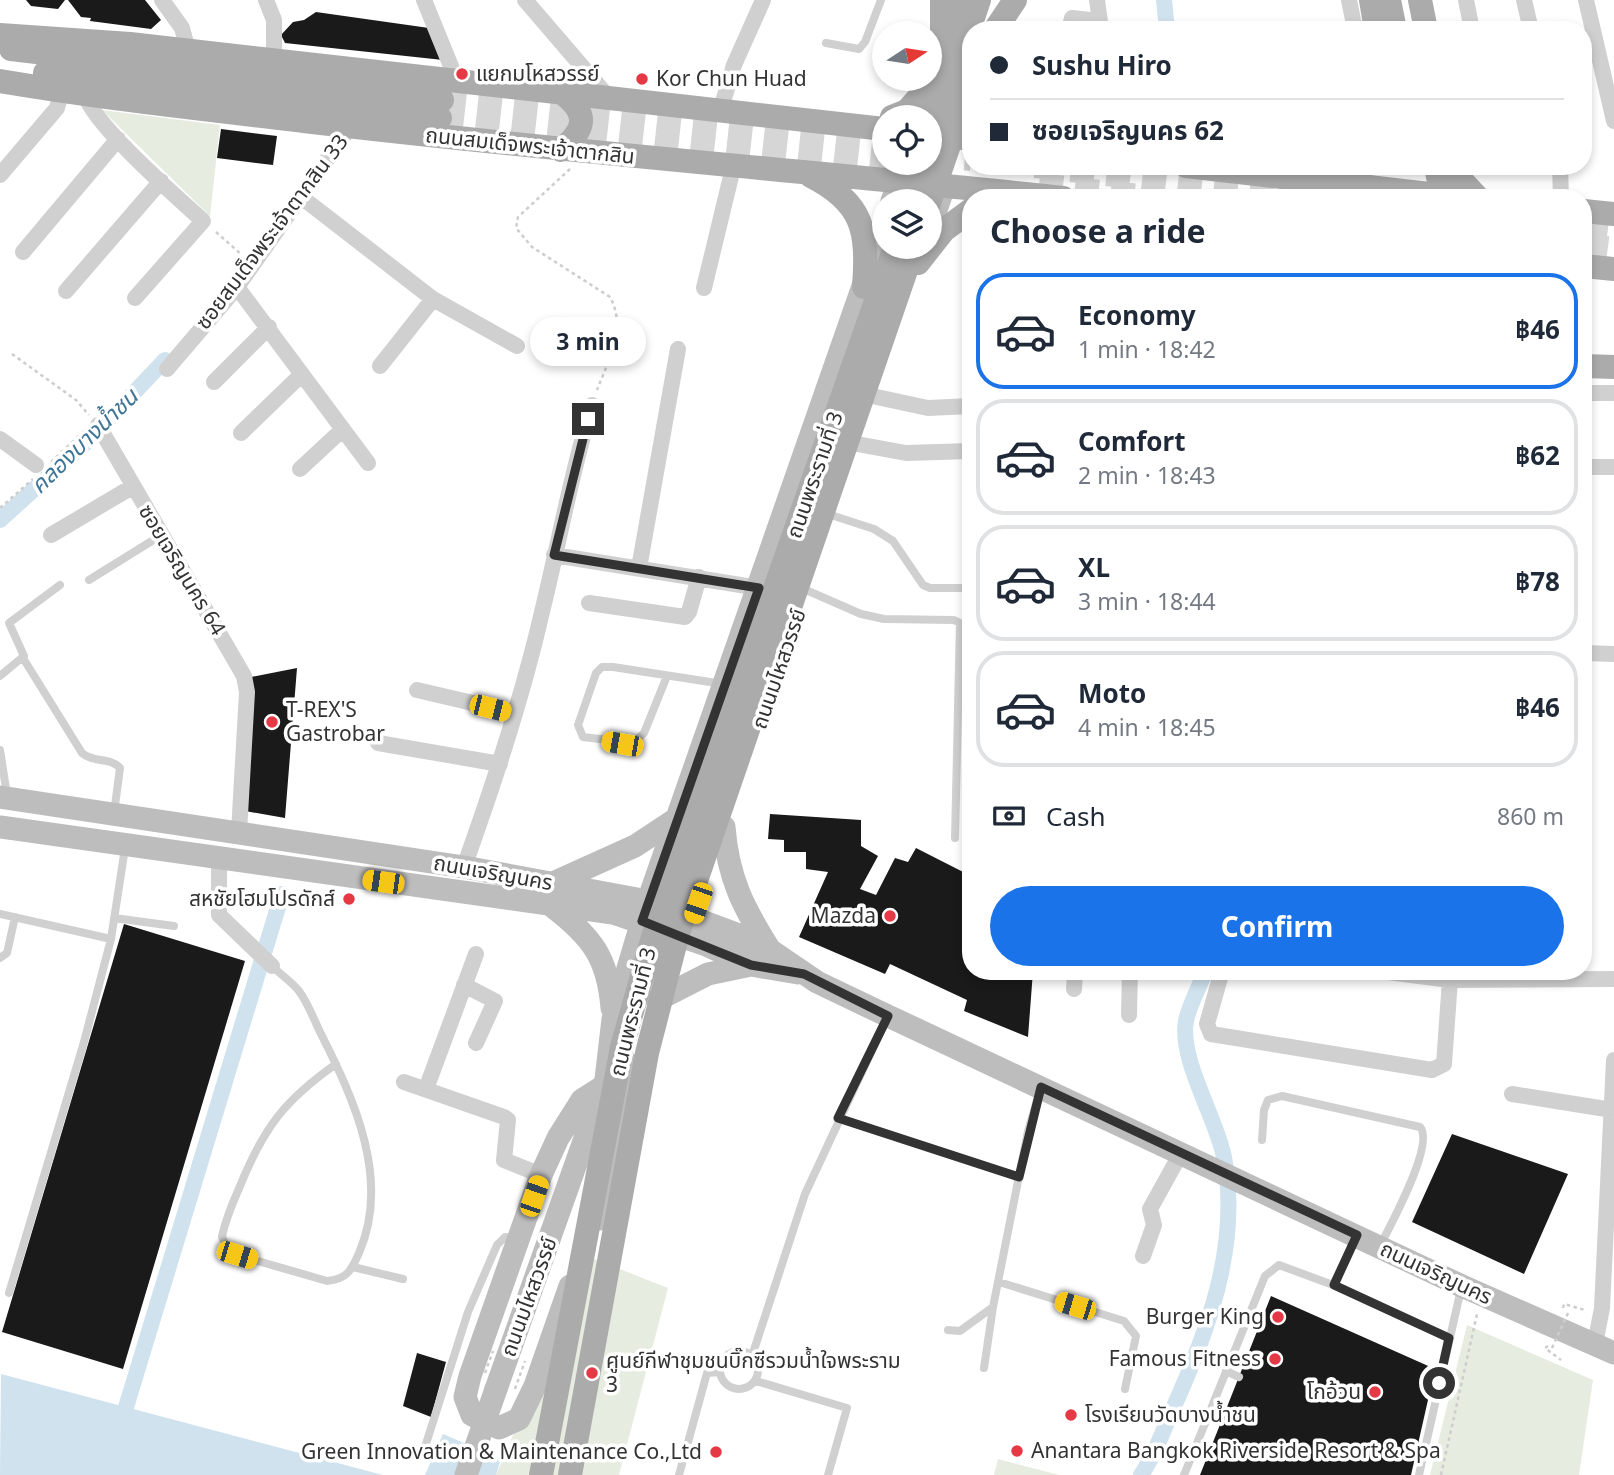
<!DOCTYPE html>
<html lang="en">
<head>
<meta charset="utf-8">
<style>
  body { margin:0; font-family:"Noto Sans","Noto Sans Thai",sans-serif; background:#f2f2f3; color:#1f2937; height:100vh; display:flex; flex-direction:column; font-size:26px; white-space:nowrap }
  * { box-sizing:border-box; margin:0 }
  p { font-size:23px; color:#747a83 }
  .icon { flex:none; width:38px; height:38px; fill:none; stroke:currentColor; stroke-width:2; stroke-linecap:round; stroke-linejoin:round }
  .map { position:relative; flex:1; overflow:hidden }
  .side { position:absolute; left:962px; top:189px; width:630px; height:791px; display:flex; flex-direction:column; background:#fff; border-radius:28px; box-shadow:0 4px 10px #0003 }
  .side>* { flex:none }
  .top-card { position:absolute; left:962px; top:21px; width:630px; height:154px; border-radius:28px; box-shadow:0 4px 10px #0003; display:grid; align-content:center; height:154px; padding:0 28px; background:#fff }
  .needle { width:46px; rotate:78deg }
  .controls { position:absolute; left:872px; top:21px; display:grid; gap:14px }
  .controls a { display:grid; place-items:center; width:70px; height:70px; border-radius:50%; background:#fff; box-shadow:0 4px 10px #0003; font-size:35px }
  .end { position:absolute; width:32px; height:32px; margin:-16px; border:9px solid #333; background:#fff; box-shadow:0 0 0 4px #fff }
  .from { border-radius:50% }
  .bubble { position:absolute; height:49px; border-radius:24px; background:#fff; box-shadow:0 4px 10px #0003; font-size:23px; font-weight:700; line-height:49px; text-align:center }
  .car { position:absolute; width:21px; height:42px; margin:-21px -10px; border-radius:9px; box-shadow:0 0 5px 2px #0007; background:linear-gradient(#f5c518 24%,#345 0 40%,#f5c518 0 76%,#345 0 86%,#f5c518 0) }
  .top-card b { display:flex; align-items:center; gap:24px; height:66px; font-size:26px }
  .top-card b+b { border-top:2px solid #e0e1e3 }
  .top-card i { width:18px; height:18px; background:#1f2937 }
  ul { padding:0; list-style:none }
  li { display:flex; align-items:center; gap:21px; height:116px; margin:0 14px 10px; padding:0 14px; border:4px solid #e0e1e3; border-radius:28px }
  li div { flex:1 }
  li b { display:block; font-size:26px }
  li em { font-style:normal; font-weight:700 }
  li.active { border-color:#1a73e8 }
  li>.icon { width:63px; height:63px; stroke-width:1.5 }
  h2 { padding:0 28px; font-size:32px; line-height:84px }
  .pay { display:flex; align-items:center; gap:18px; height:77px; padding:0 28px; font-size:26px }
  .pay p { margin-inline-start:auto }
  .primary-button { display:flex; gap:14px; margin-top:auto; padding:14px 28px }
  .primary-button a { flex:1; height:80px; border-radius:42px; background:#1a73e8; color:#fff; font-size:28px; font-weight:700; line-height:80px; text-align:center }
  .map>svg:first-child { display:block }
</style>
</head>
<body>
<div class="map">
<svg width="1614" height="1475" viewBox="0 0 1614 1475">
  <rect width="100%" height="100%" fill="#fff"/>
  <!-- green -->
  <path fill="#e6ecdf" d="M102,110L220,125L210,216Z
    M589,1257L668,1288L619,1475H496Z
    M1467,1325L1593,1380L1579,1475H1430Z
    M998,1459L1059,1475H994Z"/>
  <!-- water -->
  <path fill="#cfe2ee" d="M1,1374L383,1475H0Z
    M443,1434L501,1459L496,1475H425Z"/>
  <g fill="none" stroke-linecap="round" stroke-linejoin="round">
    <!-- canal -->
    <path stroke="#cfe2ee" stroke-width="16" d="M1164,0L1167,30
      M0,520L91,438L165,360
      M120,1427L282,894
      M1141,1475C1154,1457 1162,1433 1171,1413C1207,1334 1241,1246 1224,1157C1216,1117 1179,1059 1186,1021C1189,1005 1200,987 1205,971"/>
  </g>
  <!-- building -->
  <path fill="#1a1a1a" d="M26,0H65L58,9L31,6Z
    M68,0H145L161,20L151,29L90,21L91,18L81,17Z
    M316,12L429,28L443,60L285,43L281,35L293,22L304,20Z
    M221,129L277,136L273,165L217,158Z
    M297,668L285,818L245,811L251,677Z
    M770,814L861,820V846L878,856L860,889L876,895L895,858L908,862L916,848L971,876V971H1033L1028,1037L964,1011L967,1000L890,964L885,974L799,937L828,872L806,869V852H784V840L768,839Z
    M124,924L245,961L123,1369L2,1332Z
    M1452,1134L1568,1174L1524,1274L1412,1222Z
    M1271,1296L1435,1369L1411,1475H1200Z
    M417,1353L446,1362L431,1417L403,1406Z"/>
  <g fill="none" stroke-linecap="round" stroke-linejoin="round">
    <!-- primary-tunnel -->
    <path stroke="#d6d6d6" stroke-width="24" stroke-dasharray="24 12" stroke-linecap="butt" d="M442,100L884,149
      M440,118L930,173
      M929,155L971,159
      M1035,166L1317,198
      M1039,185L1157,198
      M1584,227L1614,231
      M1584,245L1614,249"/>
    <!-- path -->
    <path stroke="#cdcdcd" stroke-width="2.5" stroke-dasharray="3.5 3.5" stroke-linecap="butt" d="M570,169L518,217L516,228L532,247L610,297C627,328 609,359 597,390
      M216,232L242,255
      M12,354L76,400L89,415
      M51,462L84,431
      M0,508L33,479
      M1563,1308L1564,1304L1585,1310
      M1548,1346L1545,1348L1561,1360
      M1441,1475L1477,1314"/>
    <!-- service -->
    <path stroke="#d0d0d0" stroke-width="8" d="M826,43L859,49L865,42L881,0
      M831,515L874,529L893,541L923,585L930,588H971
      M89,580L163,534
      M806,590L861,614L884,619L954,620L960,623L955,838
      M23,658L82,753C93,763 110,757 120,768L114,813
      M0,676L24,656L9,623L60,585
      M667,676L644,733L633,743L583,737L578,725L596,673L602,667H613L723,684
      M0,750L7,795
      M0,914L111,939
      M114,918L174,926
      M0,958L7,953L15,917
      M272,966C280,974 292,982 299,991C308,1003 314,1020 321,1034C354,1099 391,1180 359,1253C351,1271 347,1279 327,1281L237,1255L228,1250L222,1237C225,1220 233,1202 240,1186C264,1127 285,1100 336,1064
      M838,1118L1019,1177
      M1262,1140L1264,1110L1268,1100L1282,1096L1420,1127C1435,1144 1391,1224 1381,1244
      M353,1267L403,1279
      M999,1282L1124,1321L1136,1336L1125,1389
      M1333,1285L1356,1237
      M9,1293L84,1042L111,939L125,848
      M948,1330L960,1331L993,1307L1028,1131L1040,1090
      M720 1370a19 19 0 1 1 38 0a19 19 0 1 1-38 0Z
      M752,1356L805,1194L887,1018
      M984,1368L993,1307
      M1226,1371L1239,1377
      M756,1381L847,1408L828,1475
      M1208,1416L1221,1422
      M425,1447L468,1312L497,1245L505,1237L516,1238
      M679,1475L707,1373L720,1372
      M1184,1475L1265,1276L1279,1265L1333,1285L1449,1338
      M1419,1475L1461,1289"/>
    <!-- minor -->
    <path stroke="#d0d0d0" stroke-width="16" d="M162,0L182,28L188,50
      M266,0L274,20V60
      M424,0L457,81
      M525,0L610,99
      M1097,0L1101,29
      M1349,0L1355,30
      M1466,0L1472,30
      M1524,0L1531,30
      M1586,0L1614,121
      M1069,30L1072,18L1099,21
      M85,95C94,125 177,197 203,221L135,298
      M720,112L734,65L763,0
      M1560,166L1561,198
      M0,175L57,108L61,92
      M1362,178L1370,166
      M300,196L433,299L517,346
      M23,252L118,139
      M237,287L368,463
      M704,288L734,164
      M66,291L161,181
      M380,366L433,299
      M167,369L237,287L350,127
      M214,382L269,327
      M1584,393H1614
      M872,396L928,408L971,406
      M98,425L244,676L247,692L239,832
      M241,433L302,374
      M0,439L36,465
      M857,444L906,453L971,451
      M1584,467H1614
      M300,469L343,429
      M51,535L132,487
      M554,555L759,588
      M639,568L678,349
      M589,603L685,617L689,612L699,577
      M1584,653L1614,654
      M417,690L515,713
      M378,743L500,764
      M219,860V915L272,966
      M464,867C494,783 522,699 542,612C559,543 571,473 592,405
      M1222,971L1207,1024L1211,1034L1432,1070L1444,1064L1450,980
      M1380,971L1450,980L1614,979
      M464,985L495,1001L476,1043
      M1074,989L1075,971
      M1129,1015L1130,971
      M404,1082L504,1117L508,1120L504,1160L541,1175
      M426,1089L476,954
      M1512,1094L1612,1110
      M1143,1256L1154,1225L1150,1209L1181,1153
      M1595,1344L1602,1308L1614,1060"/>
    <!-- secondary -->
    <path stroke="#bdbdbd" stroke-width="23" d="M892,201L899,182
      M929,230L944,187
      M0,797L464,867L648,901L739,935L770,950L817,982L888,1016L1462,1286L1614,1353
      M0,827L613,913L706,945L751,965L798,973
      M724,827C728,878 743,907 770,950
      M553,883L635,846L679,817
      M553,907C592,937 608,958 612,1008
      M657,1000L708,974L751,965
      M599,1219L618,1147L631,1065
      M570,1286L535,1386L519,1419L499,1428L472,1415L465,1397L470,1376L541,1175L558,1138L582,1100L604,1086
      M496,1389L606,1079L613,1019L648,901L884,226"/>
    <!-- primary -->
    <path stroke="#ababab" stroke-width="24" d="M1371,0L1376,30
      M1389,0L1395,30
      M1420,0L1426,30
      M0,35L130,44L884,129
      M11,49L442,100
      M45,73L440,118
      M0,81C101,98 202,109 304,121C556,151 810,171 1063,198
      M892,117L907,111L928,87
      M922,117L960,0
      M933,134L971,139
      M561,150C585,130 590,114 562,93
      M1186,166L1464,198
      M1455,166L1463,182L1478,198
      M811,176C864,203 868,231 864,287
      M1584,211L1614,214
      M918,263L944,230L971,210
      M1584,266L1614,269
      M1584,366L1614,367"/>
    <!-- path-bridge -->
    <path stroke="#cdcdcd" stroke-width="2.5" stroke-dasharray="3.5 3.5" stroke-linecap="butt" d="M1552,1348L1569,1311
      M485,1373L493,1351
      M515,1389L525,1361"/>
    <!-- secondary-bridge -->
    <path stroke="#bdbdbd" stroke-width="23" d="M466,1475L496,1389"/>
    <!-- primary-bridge -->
    <path stroke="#ababab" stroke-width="24" d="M995,30L1015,0
      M942,91V0
      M929,149L979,0
      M1436,166L1442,198
      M911,201L924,163
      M929,203L971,81
      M541,1475L622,1047L655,930L895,247
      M570,1475L647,1053L678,933L914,247"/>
  </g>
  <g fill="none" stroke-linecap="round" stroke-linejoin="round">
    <!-- route -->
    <path stroke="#333" stroke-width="9" d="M588,419L554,555L759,588L642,921L751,965L804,974L888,1016L838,1118L1019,1177L1041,1087L1357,1235L1334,1285L1449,1338L1439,1383"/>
  </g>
  <!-- markers -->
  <g fill="#e63946" stroke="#fff" stroke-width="2.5">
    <circle cx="462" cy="74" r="7"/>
    <circle cx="642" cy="79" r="7"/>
    <circle cx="272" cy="722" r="7"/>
    <circle cx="349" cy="899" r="7"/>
    <circle cx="890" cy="916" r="7"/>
    <circle cx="1278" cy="1317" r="7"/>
    <circle cx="1275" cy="1359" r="7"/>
    <circle cx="592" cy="1373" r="7"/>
    <circle cx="1375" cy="1392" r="7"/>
    <circle cx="1071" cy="1415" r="7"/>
    <circle cx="1017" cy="1451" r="7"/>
    <circle cx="716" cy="1452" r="7"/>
  </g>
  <g text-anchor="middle" stroke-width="7" stroke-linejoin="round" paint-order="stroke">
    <!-- poi labels -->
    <g font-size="21" fill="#333" stroke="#fff" text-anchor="start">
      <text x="476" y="81">แยกมโหสวรรย์</text>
      <text x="656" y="86">Kor Chun Huad</text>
      <text x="286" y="717">T-REX'S<tspan x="286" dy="24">Gastrobar</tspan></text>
      <text x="335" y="906" text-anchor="end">สหชัยโฮมโปรดักส์</text>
      <text x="876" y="923" text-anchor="end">Mazda</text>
      <text x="1264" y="1324" text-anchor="end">Burger King</text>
      <text x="1261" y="1366" text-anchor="end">Famous Fitness</text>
      <text x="606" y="1368">ศูนย์กีฬาชุมชนบิ๊กซีรวมน้ำใจพระราม<tspan x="606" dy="24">3</tspan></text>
      <text x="1361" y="1399" text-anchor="end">โกอ้วน</text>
      <text x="1085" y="1422">โรงเรียนวัดบางน้ำชน</text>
      <text x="1031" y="1458">Anantara Bangkok Riverside Resort &amp; Spa</text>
      <text x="702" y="1459" text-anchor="end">Green Innovation &amp; Maintenance Co.,Ltd</text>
    </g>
    <!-- street labels -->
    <g font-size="21" fill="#333" stroke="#fff">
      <text transform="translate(530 146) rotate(6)" y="7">ถนนสมเด็จพระเจ้าตากสิน</text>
      <text transform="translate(272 232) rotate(-53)" y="7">ซอยสมเด็จพระเจ้าตากสิน 33</text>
      <text transform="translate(815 475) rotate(-71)" y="7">ถนนพระรามที่ 3</text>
      <text transform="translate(182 570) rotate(59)" y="7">ซอยเจริญนคร 64</text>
      <text transform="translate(779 669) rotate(-71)" y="7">ถนนมไหสวรรย์</text>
      <text transform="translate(493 873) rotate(10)" y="7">ถนนเจริญนคร</text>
      <text transform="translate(633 1012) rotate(-76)" y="7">ถนนพระรามที่ 3</text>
      <text transform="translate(1436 1273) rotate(25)" y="7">ถนนเจริญนคร</text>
      <text transform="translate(529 1297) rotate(-70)" y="7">ถนนมไหสวรรย์</text>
    </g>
    <!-- water labels -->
    <g font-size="23" font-style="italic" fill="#3f7597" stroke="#fff">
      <text transform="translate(84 441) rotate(-44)" y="8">คลองบางน้ำชน</text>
    </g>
  </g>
</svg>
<div class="controls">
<a><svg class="needle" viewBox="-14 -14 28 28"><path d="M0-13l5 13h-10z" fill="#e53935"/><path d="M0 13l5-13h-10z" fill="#747a83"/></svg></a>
<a><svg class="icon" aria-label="locate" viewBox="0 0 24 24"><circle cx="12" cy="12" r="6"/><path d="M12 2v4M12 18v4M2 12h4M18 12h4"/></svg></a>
<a><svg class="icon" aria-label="layers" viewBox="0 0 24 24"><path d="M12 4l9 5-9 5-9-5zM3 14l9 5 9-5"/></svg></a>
</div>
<i class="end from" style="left:1439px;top:1383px"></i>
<i class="end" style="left:588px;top:419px"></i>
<div class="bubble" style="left:530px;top:317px;width:116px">3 min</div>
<i class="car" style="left:490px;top:708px;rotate:104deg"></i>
<i class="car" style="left:622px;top:744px;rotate:280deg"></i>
<i class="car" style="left:383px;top:882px;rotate:278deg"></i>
<i class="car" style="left:698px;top:903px;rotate:199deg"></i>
<i class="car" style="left:534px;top:1196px;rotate:19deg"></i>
<i class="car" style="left:237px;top:1255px;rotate:107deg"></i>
<i class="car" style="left:1075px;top:1306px;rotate:287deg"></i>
<div class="top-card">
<b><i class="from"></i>Sushu Hiro</b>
<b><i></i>ซอยเจริญนคร 62</b>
</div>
<section class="side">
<h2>Choose a ride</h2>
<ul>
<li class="active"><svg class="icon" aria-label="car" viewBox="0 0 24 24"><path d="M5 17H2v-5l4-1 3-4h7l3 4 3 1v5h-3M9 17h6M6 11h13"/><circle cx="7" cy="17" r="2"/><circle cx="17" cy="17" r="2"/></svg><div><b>Economy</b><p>1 min · 18:42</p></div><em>฿46</em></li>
<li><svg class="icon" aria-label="car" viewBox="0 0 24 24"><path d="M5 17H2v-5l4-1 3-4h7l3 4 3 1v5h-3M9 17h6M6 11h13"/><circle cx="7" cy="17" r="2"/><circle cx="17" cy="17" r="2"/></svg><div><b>Comfort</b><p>2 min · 18:43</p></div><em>฿62</em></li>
<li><svg class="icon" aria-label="car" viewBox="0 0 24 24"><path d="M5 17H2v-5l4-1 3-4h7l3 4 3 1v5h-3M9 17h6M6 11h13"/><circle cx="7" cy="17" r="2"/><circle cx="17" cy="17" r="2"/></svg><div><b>XL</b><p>3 min · 18:44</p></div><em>฿78</em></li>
<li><svg class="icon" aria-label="car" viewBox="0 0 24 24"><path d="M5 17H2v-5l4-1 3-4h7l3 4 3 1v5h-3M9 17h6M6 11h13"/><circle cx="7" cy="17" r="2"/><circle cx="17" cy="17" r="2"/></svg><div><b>Moto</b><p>4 min · 18:45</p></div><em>฿46</em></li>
</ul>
<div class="pay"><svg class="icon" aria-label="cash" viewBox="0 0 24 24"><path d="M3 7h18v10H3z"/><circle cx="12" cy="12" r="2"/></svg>Cash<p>860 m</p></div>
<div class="primary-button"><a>Confirm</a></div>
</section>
</div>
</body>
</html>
